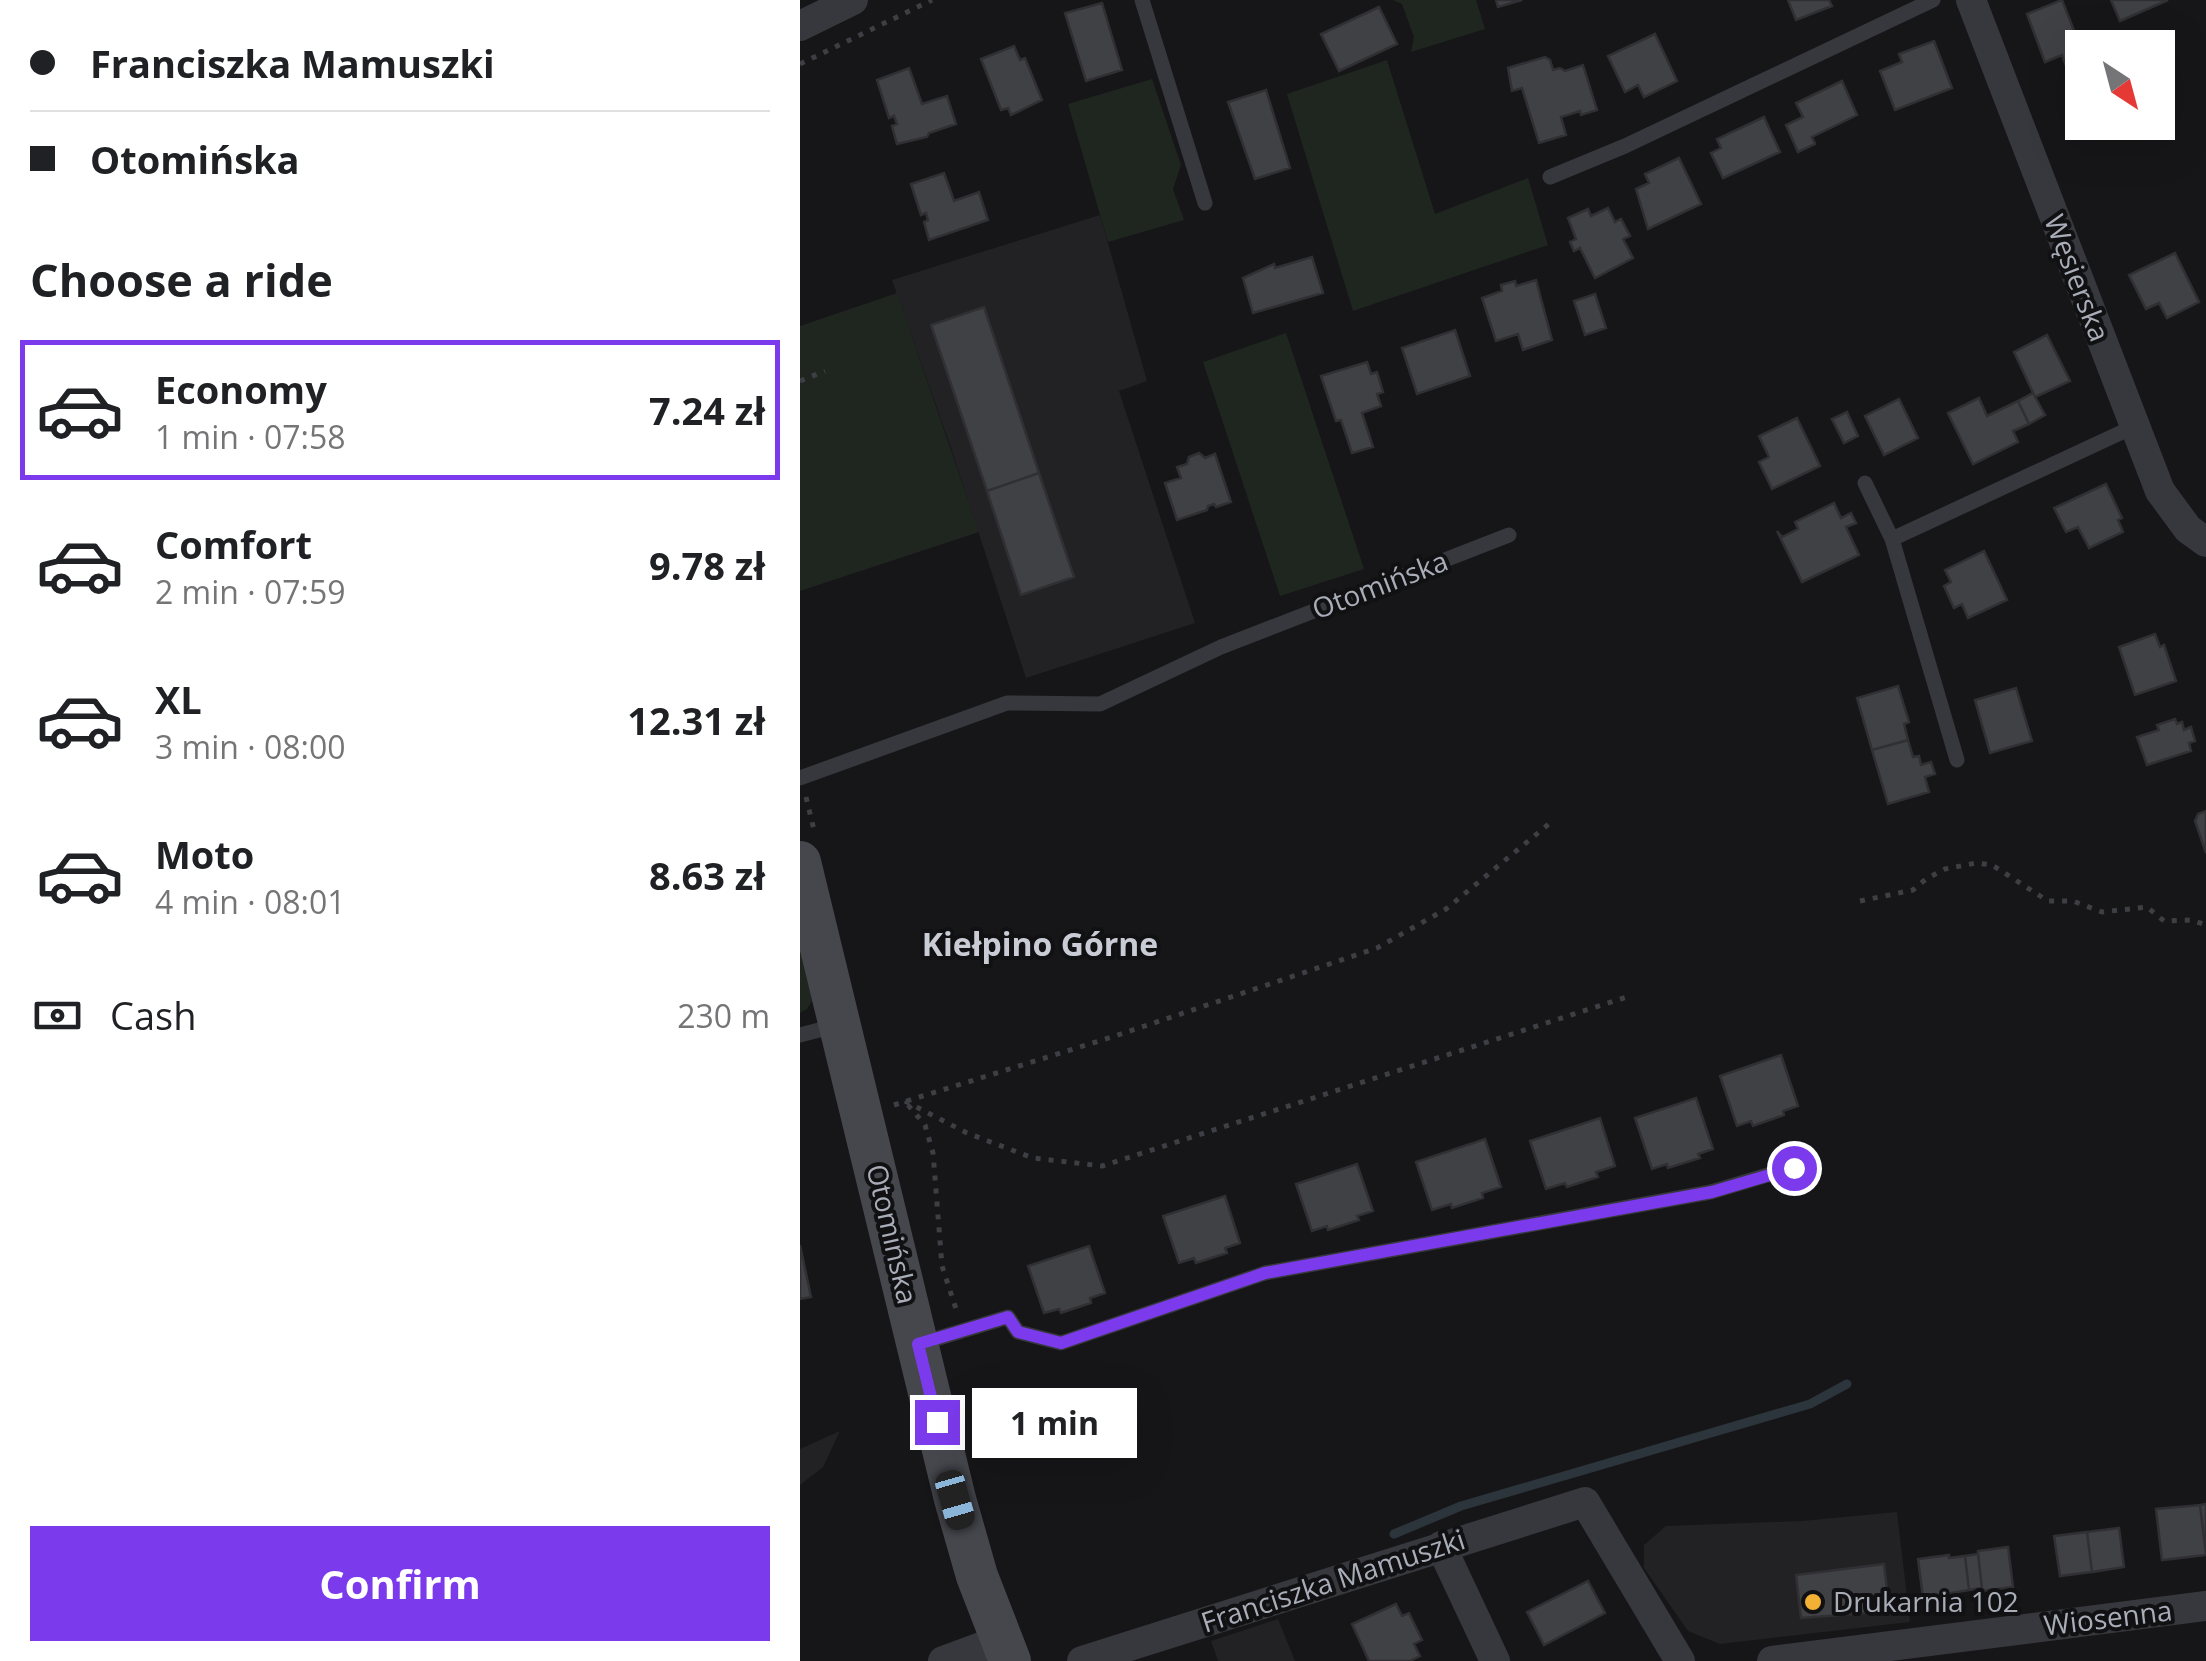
<!DOCTYPE html>
<html lang="en">
<head>
<meta charset="utf-8">
<style>
  body { margin:0; font-family:"Open Sans",sans-serif; background:#f2f2f2; color:#202124; height:100vh; display:flex; flex-direction:column; font-size:38px; white-space:nowrap }
  * { box-sizing:border-box; margin:0 }
  p { font-size:32px; color:#757577 }
  .icon { flex:none; width:55px; height:55px; fill:none; stroke:currentColor; stroke-width:2; stroke-linecap:round; stroke-linejoin:round }
  .map { position:relative; flex:1; overflow:hidden }
  .drawer { display:flex; flex-direction:column; background:#fff; width:800px }
  .drawer>* { flex:none }
  .top-card { display:grid; align-content:center; height:220px; padding:0 30px; background:#fff }
  .needle { width:65px; rotate:144deg }
  .controls { position:absolute; left:1265px; top:30px; display:grid; gap:20px }
  .controls a { display:grid; place-items:center; width:110px; height:110px; border-radius:0px; background:#fff; box-shadow:0 10px 40px #0002; font-size:50px }
  .end { position:absolute; width:45px; height:45px; margin:-22px; border:12px solid #7c3aed; background:#fff; box-shadow:0 0 0 5px #fff }
  .from { border-radius:50% }
  .bubble { position:absolute; height:70px; border-radius:0px; background:#fff; box-shadow:0 10px 40px #0002; font-size:32px; font-weight:700; line-height:70px; text-align:center }
  .car { position:absolute; width:30px; height:60px; margin:-30px -15px; border-radius:12px; box-shadow:0 0 8px 2px #0007; background:linear-gradient(#222 24%,#8ab4d8 0 40%,#222 0 76%,#8ab4d8 0 86%,#222 0) }
  .top-card b { display:flex; align-items:center; gap:35px; height:95px; font-size:38px }
  .top-card b+b { border-top:2px solid #e0e0e0 }
  .top-card i { width:25px; height:25px; background:#202124 }
  ul { padding:0; list-style:none }
  li { display:flex; align-items:center; gap:30px; height:140px; margin:0 20px 15px; padding:0 10px; border:5px solid transparent; border-radius:0px }
  li div { flex:1 }
  li b { display:block; font-size:38px }
  li em { font-style:normal; font-weight:700 }
  li.active { border-color:#7c3aed }
  li>.icon { width:90px; height:90px; stroke-width:1.5 }
  h2 { padding:0 30px; font-size:45px; line-height:120px }
  .pay { display:flex; align-items:center; gap:25px; height:110px; padding:0 30px; font-size:38px }
  .pay p { margin-inline-start:auto }
  .action { display:flex; gap:20px; margin-top:auto; padding:20px 30px }
  .action a { flex:1; height:115px; border-radius:0px; background:#7c3aed; color:#fff; font-size:40px; font-weight:700; line-height:115px; text-align:center }
  main { display:flex; flex:1; min-height:0 }
  .map>svg:first-child { display:block }
</style>
</head>
<body>
<main>
<section class="drawer">
<div class="top-card">
<b><i class="from"></i>Franciszka Mamuszki</b>
<b><i></i>Otomińska</b>
</div>
<h2>Choose a ride</h2>
<ul>
<li class="active"><svg class="icon" aria-label="car" viewBox="0 0 24 24"><path d="M5 17H2v-5l4-1 3-4h7l3 4 3 1v5h-3M9 17h6M6 11h13"/><circle cx="7" cy="17" r="2"/><circle cx="17" cy="17" r="2"/></svg><div><b>Economy</b><p>1 min · 07:58</p></div><em>7.24 zł</em></li>
<li><svg class="icon" aria-label="car" viewBox="0 0 24 24"><path d="M5 17H2v-5l4-1 3-4h7l3 4 3 1v5h-3M9 17h6M6 11h13"/><circle cx="7" cy="17" r="2"/><circle cx="17" cy="17" r="2"/></svg><div><b>Comfort</b><p>2 min · 07:59</p></div><em>9.78 zł</em></li>
<li><svg class="icon" aria-label="car" viewBox="0 0 24 24"><path d="M5 17H2v-5l4-1 3-4h7l3 4 3 1v5h-3M9 17h6M6 11h13"/><circle cx="7" cy="17" r="2"/><circle cx="17" cy="17" r="2"/></svg><div><b>XL</b><p>3 min · 08:00</p></div><em>12.31 zł</em></li>
<li><svg class="icon" aria-label="car" viewBox="0 0 24 24"><path d="M5 17H2v-5l4-1 3-4h7l3 4 3 1v5h-3M9 17h6M6 11h13"/><circle cx="7" cy="17" r="2"/><circle cx="17" cy="17" r="2"/></svg><div><b>Moto</b><p>4 min · 08:01</p></div><em>8.63 zł</em></li>
</ul>
<div class="pay"><svg class="icon" aria-label="cash" viewBox="0 0 24 24"><path d="M3 7h18v10H3z"/><circle cx="12" cy="12" r="2"/></svg>Cash<p>230 m</p></div>
<div class="action"><a>Confirm</a></div>
</section>
<div class="map">
<svg width="1406" height="1661" viewBox="0 0 1406 1661">
  <rect width="100%" height="100%" fill="#161618"/>
  <!-- built -->
  <path fill="#222225" d="M300,215L347,381L319,391L395,623L226,678L151,448L92,280Z
    M40,1431L23,1467L0,1485V1449Z
    M1097,1512L1110,1622L920,1644L888,1631L844,1568V1545L866,1526L1002,1521Z
    M478,1619L495,1661H418L411,1641Z"/>
  <!-- green -->
  <path fill="#1e261f" d="M593,0H676L685,29L611,52L614,37L602,4Z
    M587,60L635,214L728,178L748,245L553,311L487,94Z
    M352,79L381,165L373,189L384,220L308,242L268,104Z
    M97,293L179,532L0,591V326Z
    M486,333L564,569L480,596L403,362Z
    M0,942L12,1001L7,1009L0,1013Z"/>
  <g fill="none" stroke-linecap="round" stroke-linejoin="round">
    <!-- stream -->
    <path stroke="#2c353c" stroke-width="9" d="M594,1534L661,1506L1010,1404L1047,1384"/>
  </g>
  <!-- building -->
  <path fill="#404145" stroke="#303034" stroke-width="2.5" d="M696,0H722L698,7Z
    M988,0H1029L1032,6L996,20Z
    M1262,0L1280,46L1287,43L1289,48H1282V69L1269,74L1262,55L1245,62L1227,14Z
    M1311,0H1368L1320,21Z
    M302,3L322,70L286,81L265,13Z
    M579,7L597,44L539,71L521,34Z
    M855,34L877,81L844,97L838,85L825,92L808,56Z
    M1134,41L1152,88L1095,110L1080,71L1102,62L1099,54Z
    M214,46L220,60L225,58L242,100L211,115L208,108L201,110L181,59Z
    M745,57L750,60L753,70L760,68L765,71L783,65L797,110L781,115L780,111L761,117L766,135L739,143L722,88L712,91L708,68Z
    M109,68L122,104L147,96L156,124L129,133L127,137L97,144L92,126L97,124L94,116L89,118L77,80Z
    M1042,81L1057,115L1012,137L1015,144L998,152L986,125L1003,117L996,103Z
    M466,90L490,168L455,179L428,102Z
    M964,117L980,152L923,178L911,153L921,148L917,139Z
    M879,158L901,204L848,229L836,189L849,183L845,174Z
    M144,173L154,201L179,192L188,220L129,240L124,222L128,220L126,213L121,215L111,184Z
    M808,208L815,222L821,219L830,236L823,239L833,258L795,278L780,248L774,251L770,242L776,239L768,218L788,209L791,216Z
    M1375,253L1399,302L1367,318L1359,303L1346,309L1329,275Z
    M512,257L523,293L453,313L443,278L474,264L475,268Z
    M736,280L752,340L723,350L718,334L696,341L682,298L702,291L701,285L715,281L716,286Z
    M795,294L806,328L785,335L774,301Z
    M184,307L239,473L187,491L131,325Z
    M655,330L670,376L617,394L602,348Z
    M1247,335L1270,381L1235,397L1214,352Z
    M567,362L571,374L577,372L583,392L577,394L581,406L562,413L573,447L552,453L541,420L536,421L521,376Z
    M1233,393L1245,415L1229,424L1218,401Z
    M1179,398L1187,416L1218,401L1229,424L1213,431L1218,442L1173,464L1148,413Z
    M1099,399L1118,438L1084,455L1065,416Z
    M1047,412L1058,436L1044,443L1032,419Z
    M997,418L1020,466L972,489L959,462L969,457L959,436Z
    M399,453L405,458L415,454L431,502L416,507L414,504L408,506L407,510L377,520L365,483L381,478L377,467L387,464L389,457Z
    M239,473L274,577L221,595L187,491Z
    M1306,484L1322,518L1318,520L1323,532L1289,548L1278,527L1266,532L1254,508Z
    M1034,503L1041,518L1051,513L1056,523L1046,527L1059,555L1002,582L977,531L982,537L998,529L995,522Z
    M1184,551L1207,600L1168,618L1162,604L1154,608L1144,586L1151,582L1145,570Z
    M1355,634L1360,647L1364,645L1376,681L1335,695L1319,647Z
    M1098,686L1109,722L1104,724L1108,740L1072,750L1057,698Z
    M1216,688L1232,741L1190,753L1175,700Z
    M1375,719L1377,724L1382,722L1384,730L1391,727L1395,741L1389,743L1391,751L1347,765L1337,737L1359,730L1357,725Z
    M1108,740L1113,757L1119,756L1121,765L1131,762L1135,774L1125,777L1129,792L1088,804L1072,750Z
    M1406,811V853L1395,821L1398,814Z
    M981,1055L998,1106L983,1111L984,1115L953,1126L951,1121L937,1126L920,1076Z
    M896,1098L913,1149L898,1154L900,1158L868,1168L867,1164L852,1169L835,1118Z
    M800,1118L815,1166L796,1172L798,1177L767,1187L765,1183L746,1189L730,1141Z
    M685,1139L701,1187L682,1193L683,1198L652,1208L651,1204L632,1210L616,1162Z
    M557,1164L573,1211L557,1216L559,1220L528,1230L527,1226L512,1231L496,1184Z
    M425,1196L440,1243L425,1248L427,1253L396,1263L394,1258L379,1263L363,1216Z
    M0,1245L11,1297L0,1299Z
    M289,1246L305,1293L290,1298L291,1303L261,1313L259,1309L244,1313L228,1266Z
    M1406,1504V1554L1400,1505Z
    M1400,1505L1406,1555L1362,1560L1356,1509Z
    M1319,1528L1324,1567L1292,1572L1287,1532Z
    M1287,1532L1292,1572L1260,1576L1254,1536Z
    M1208,1547L1213,1587L1182,1591L1178,1551Z
    M1178,1554L1182,1588L1169,1590L1165,1556Z
    M1149,1555V1558L1165,1556L1169,1590L1123,1598L1118,1559Z
    M1084,1564L1089,1607L1066,1610V1613L1001,1618L996,1575Z
    M788,1581L805,1613L744,1645L727,1612Z
    M596,1604L602,1616L609,1613L622,1640L614,1644L620,1656L610,1661H569L552,1624Z"/>
  <g fill="none" stroke-linecap="round" stroke-linejoin="round">
    <!-- path -->
    <path stroke="#3d3f44" stroke-width="5" stroke-dasharray="5 8" stroke-linecap="butt" d="M0,64L132,0
      M0,381L25,371
      M6,797L14,830
      M1060,901L1113,890L1126,879L1145,869L1176,863L1192,865L1248,901H1273L1302,912L1347,907L1364,921L1391,920L1406,925
      M105,1101L167,1133L233,1158L302,1166L827,997
      M94,1105L315,1036L577,948L646,909L750,823
      M108,1105L125,1125L133,1153L142,1266L156,1309"/>
    <!-- lane -->
    <path stroke="#37383d" stroke-width="15" d="M342,0L405,203
      M750,177L825,146L1133,0
      M1065,483L1092,539L1157,760
      M1092,539L1333,427
      M0,778L207,703L300,704L421,647L709,535
      M0,1035L38,1025
      M119,1344L208,1317L218,1332L261,1343L465,1273L911,1192L994,1167"/>
    <!-- street -->
    <path stroke="#37383d" stroke-width="30" d="M1171,0L1360,491L1388,529L1406,542
      M0,26L53,0
      M641,1546L695,1661
      M143,1661L200,1640
      M282,1661L785,1502L880,1661
      M972,1661L1406,1606"/>
    <!-- secondary -->
    <path stroke="#45474d" stroke-width="42" d="M0,862L155,1499L177,1576L210,1661"/>
  </g>
  <g fill="none" stroke-linecap="round" stroke-linejoin="round">
    <!-- route -->
    <path stroke="#7c3aed" stroke-width="12" d="M137,1422L118,1344L208,1317L218,1332L261,1343L465,1273L912,1192L994,1168"/>
  </g>
  <!-- markers -->
  <circle fill="#f2b134" stroke="#111113" stroke-width="4" cx="1013" cy="1602" r="10"/>
  <g text-anchor="middle" stroke-width="8" stroke-linejoin="round" paint-order="stroke">
    <!-- street labels -->
    <g font-size="28" fill="#a8adb8" stroke="#111113">
      <text transform="translate(1277 278) rotate(69)" y="10">Węsierska</text>
      <text transform="translate(580 585) rotate(-21)" y="10">Otomińska</text>
      <text transform="translate(92 1234) rotate(77)" y="10">Otomińska</text>
      <text transform="translate(533 1581) rotate(-18)" y="10">Franciszka Mamuszki</text>
      <text transform="translate(1308 1618) rotate(-7)" y="10">Wiosenna</text>
    </g>
    <!-- poi labels -->
    <g font-size="28" fill="#a8adb8" stroke="#111113" text-anchor="start">
      <text x="1033" y="1612">Drukarnia 102</text>
    </g>
    <!-- quarter labels -->
    <g font-size="32" font-weight="bold" fill="#c9ccd4" stroke="#111113">
      <text x="240" y="956">Kiełpino Górne</text>
    </g>
  </g>
</svg>
<div class="controls">
<a><svg class="needle" viewBox="-14 -14 28 28"><path d="M0-13l5 13h-10z" fill="#e53935"/><path d="M0 13l5-13h-10z" fill="#757577"/></svg></a>
</div>
<i class="end from" style="left:994px;top:1168px"></i>
<i class="end" style="left:137px;top:1422px"></i>
<div class="bubble" style="left:172px;top:1388px;width:165px">1 min</div>
<i class="car" style="left:155px;top:1500px;rotate:164deg"></i>
</div>
</main>
</body>
</html>
